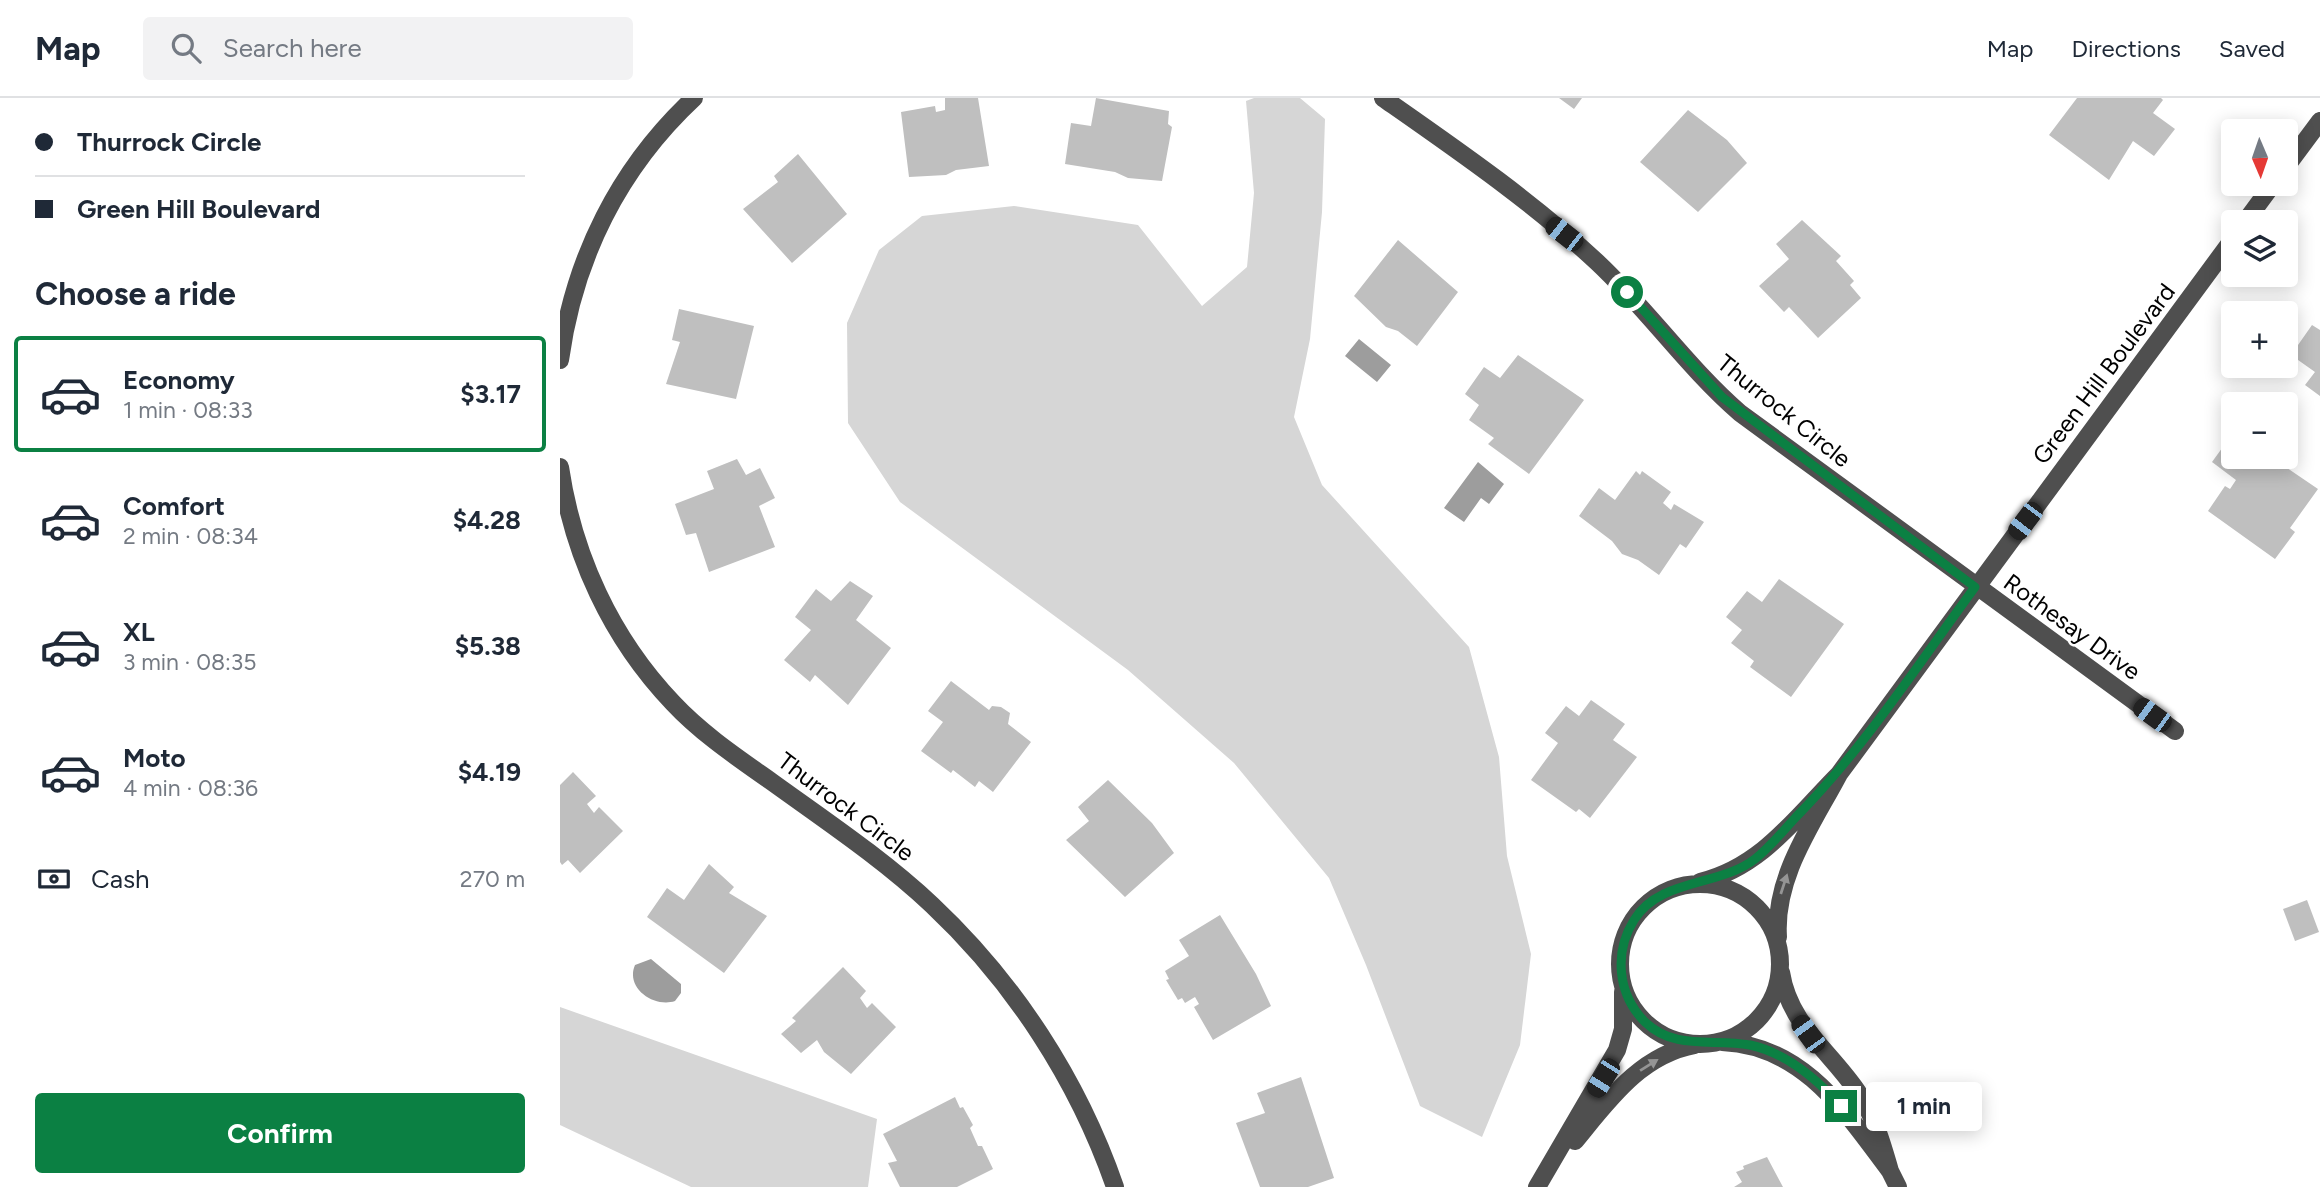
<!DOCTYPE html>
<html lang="en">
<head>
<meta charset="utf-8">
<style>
  body { margin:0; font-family:Figtree,sans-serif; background:#f2f2f3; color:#1f2937; height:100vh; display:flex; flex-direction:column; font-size:26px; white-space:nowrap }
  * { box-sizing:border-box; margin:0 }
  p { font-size:23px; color:#747a83 }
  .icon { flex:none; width:38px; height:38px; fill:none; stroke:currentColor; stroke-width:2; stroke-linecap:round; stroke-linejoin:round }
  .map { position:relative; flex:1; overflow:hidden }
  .sheet { display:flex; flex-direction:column; background:#fff; width:560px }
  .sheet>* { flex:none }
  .banner { display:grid; align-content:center; height:154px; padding:0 35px; background:#fff }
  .needle { width:46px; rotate:178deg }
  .tools { position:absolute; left:1661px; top:21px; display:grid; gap:14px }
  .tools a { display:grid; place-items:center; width:77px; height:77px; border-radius:7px; background:#fff; box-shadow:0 4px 18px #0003; font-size:35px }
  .end { position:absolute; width:32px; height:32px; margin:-16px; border:9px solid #0b8043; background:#fff; box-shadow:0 0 0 4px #fff }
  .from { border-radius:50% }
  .bubble { position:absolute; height:49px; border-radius:7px; background:#fff; box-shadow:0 4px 18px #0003; font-size:23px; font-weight:700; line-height:49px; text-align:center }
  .car { position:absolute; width:21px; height:42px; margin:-21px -10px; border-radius:9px; box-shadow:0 0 5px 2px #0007; background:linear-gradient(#222 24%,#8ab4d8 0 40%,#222 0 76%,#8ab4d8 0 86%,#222 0) }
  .banner b { display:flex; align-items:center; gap:24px; height:66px; font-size:26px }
  .banner b+b { border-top:2px solid #e0e1e3 }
  .banner i { width:18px; height:18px; background:#1f2937 }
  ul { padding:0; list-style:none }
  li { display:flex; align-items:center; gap:21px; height:116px; margin:0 14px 10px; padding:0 21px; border:4px solid transparent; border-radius:7px }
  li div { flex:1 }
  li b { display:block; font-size:26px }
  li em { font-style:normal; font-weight:700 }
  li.selected { border-color:#0b8043 }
  li>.icon { width:63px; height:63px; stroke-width:1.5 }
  h2 { padding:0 35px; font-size:32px; line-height:84px }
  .pay { display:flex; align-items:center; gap:18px; height:77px; padding:0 35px; font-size:26px }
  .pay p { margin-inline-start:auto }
  .button { display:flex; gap:14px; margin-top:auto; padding:14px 35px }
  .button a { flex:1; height:80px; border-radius:7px; background:#0b8043; color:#fff; font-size:28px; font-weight:700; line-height:80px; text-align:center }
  header { display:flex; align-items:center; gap:42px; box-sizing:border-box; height:98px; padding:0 35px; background:#fff; border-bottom:2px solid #e0e1e3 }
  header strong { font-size:33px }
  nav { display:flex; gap:38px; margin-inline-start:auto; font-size:24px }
  .search { width:490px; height:63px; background:#f2f2f3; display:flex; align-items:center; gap:18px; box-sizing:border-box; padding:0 24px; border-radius:7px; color:#747a83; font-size:26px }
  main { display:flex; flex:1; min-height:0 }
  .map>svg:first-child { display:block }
</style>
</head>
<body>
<header>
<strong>Map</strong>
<div class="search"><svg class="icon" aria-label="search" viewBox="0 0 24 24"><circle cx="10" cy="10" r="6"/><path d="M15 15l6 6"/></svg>Search here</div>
<nav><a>Map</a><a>Directions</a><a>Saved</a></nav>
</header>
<main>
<section class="sheet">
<div class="banner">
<b><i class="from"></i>Thurrock Circle</b>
<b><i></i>Green Hill Boulevard</b>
</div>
<h2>Choose a ride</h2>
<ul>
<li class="selected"><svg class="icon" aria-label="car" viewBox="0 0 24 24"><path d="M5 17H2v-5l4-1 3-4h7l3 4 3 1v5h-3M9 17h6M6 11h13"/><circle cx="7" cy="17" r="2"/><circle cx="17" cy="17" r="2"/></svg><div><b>Economy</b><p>1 min · 08:33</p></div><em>$3.17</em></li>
<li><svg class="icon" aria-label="car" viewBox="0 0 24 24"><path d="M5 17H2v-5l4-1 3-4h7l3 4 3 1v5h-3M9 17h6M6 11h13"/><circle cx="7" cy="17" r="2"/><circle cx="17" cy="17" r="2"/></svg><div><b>Comfort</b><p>2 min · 08:34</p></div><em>$4.28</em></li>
<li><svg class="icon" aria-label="car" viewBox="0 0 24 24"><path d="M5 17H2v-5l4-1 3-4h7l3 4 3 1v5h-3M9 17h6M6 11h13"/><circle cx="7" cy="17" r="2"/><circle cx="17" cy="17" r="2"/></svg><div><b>XL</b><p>3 min · 08:35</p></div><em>$5.38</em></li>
<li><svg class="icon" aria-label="car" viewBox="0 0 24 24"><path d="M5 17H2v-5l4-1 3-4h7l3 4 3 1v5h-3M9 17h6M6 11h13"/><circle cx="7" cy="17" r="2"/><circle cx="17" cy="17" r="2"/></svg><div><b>Moto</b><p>4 min · 08:36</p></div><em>$4.19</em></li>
</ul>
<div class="pay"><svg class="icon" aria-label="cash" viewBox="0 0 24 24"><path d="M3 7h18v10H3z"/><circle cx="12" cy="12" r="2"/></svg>Cash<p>270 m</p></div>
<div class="button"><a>Confirm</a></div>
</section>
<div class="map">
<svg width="1760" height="1089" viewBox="0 0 1760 1089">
  <rect width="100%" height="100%" fill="#fff"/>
  <!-- green -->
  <path fill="#d6d6d6" d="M694,0H740L765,21L762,114L750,241L734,319L762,387L909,549L939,659L947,758L971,856L960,947L922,1039L860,1008L806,867L769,780L674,665L568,572L340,404L288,325L287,225L319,152L362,118L454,108L578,127L642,208L687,169L694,95L686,3Z
    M0,909L317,1021L308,1089H131L0,1027Z"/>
  <!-- water -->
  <path fill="#9d9d9d" d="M799,241L831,267L817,284L785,258Z
    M918,364L944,386L929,406L921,400L904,424L884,410Z
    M91,861L121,886V895L115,903C94,910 65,890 75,867Z"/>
  <!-- building -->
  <path fill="#bfbfbf" d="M385,0H418L429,68L396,72L386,77L349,79L341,14L375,8L376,14L385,12Z
    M536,0L609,13L608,26L612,29L602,83L568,80L555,74L505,66L511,25L531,28Z
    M999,0H1022L1014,11Z
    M1517,0H1601L1603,2L1593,15L1615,31L1594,58L1573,43L1549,82L1489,37Z
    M1128,12L1167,42L1187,65L1138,114L1080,64Z
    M238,56L287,116L232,165L183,111L218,84L214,78Z
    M1242,122L1281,158L1276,163L1294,183L1290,187L1301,200L1258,240L1229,209L1224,214L1199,188L1229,161L1216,146Z
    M838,142L898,194L857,248L838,233L826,229L794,198Z
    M119,211L194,228L176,301L106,286L120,244L112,242Z
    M1752,227L1760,232V298L1745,287L1755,274L1731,257Z
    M958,257L1024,302L969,376L928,346L934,340L909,322L919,307L905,296L924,269L940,280Z
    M1673,335V359H1726V351L1732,356L1724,368L1758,391L1730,430L1735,434L1715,461L1648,413L1665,388L1670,391L1676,382L1652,364Z
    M177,361L186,377L200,370L215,400L199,408L215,449L149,474L136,435L126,437L115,406L154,391L147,373Z
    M1076,373L1080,377L1082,373L1111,394L1103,405L1111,412L1114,406L1144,424L1126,450L1120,446L1099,477L1078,462L1062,456L1052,443L1019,418L1039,390L1055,402Z
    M1219,481L1284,526L1231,599L1190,569L1194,563L1171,545L1182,532L1166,519L1187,493L1202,504Z
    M290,483L313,498L296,522L331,550L288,607L255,577L250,584L224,562L251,532L235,519L256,491L271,503Z
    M391,583L429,612L432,608L441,609L450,615L448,626L471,644L433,694L419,683L415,689L393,672L391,675L361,653L383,624L368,613Z
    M1031,602L1065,626L1053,642L1077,659L1030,720L1019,711L1016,714L971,682L998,645L985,635L1006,608L1019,618Z
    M13,674L36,698L27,706L34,715L39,709L63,733L20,775L8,762L2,767L0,764V687Z
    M548,682L592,725L614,755L565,799L506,742L529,723L518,709Z
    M149,766L174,789L169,795L207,818L164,875L87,819L107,790L124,802Z
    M1747,802L1759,834L1735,843L1723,811Z
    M660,817L696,876L711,908L653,942L634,909L639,906L635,899L625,905L622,900L618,902L606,882L609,881L605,873L629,858L619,842Z
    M283,869L306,893L300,900L307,910L312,905L336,929L291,976L264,954L257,942L241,955L221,936L236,923L232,920Z
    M741,979L774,1080L748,1089H700L676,1025L705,1015L697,995Z
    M395,999L400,1010L403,1009L413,1027L410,1030L418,1048H422L433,1071L397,1089H340L328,1065L337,1063L323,1036Z
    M1207,1059L1223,1089H1174L1182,1084L1176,1074L1184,1071L1183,1068Z"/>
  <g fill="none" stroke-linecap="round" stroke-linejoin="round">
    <!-- minor -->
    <path stroke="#4f4f4f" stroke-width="18" d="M823,0C896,51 973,104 1038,165C1088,212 1128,270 1180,315L1615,633
      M1726,69L1760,23
      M1685,124L1713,86
      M0,262C14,160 59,70 134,0
      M0,369C13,457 51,540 113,605C142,636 178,660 212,684C266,723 323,761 372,807C454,884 518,982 555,1089
      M1279,676L1673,141
      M1140,784C1202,769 1236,719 1279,676C1252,727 1214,779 1218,839
      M1060 866a80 80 0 1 1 160 0a80 80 0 1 1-160 0Z
      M1162,944C1244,947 1286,1015 1330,1073C1322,1045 1314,1017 1297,993C1269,952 1229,926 1221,874
      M1015,1043C1048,1003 1080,957 1135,947
      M1330,1073L1338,1089
      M977,1089L1057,952L1063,931V894"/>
  </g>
  <!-- one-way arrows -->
  <defs><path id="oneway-solid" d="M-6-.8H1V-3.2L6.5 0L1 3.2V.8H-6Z" transform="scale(1.75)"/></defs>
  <g fill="#959595">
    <use href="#oneway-solid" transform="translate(1224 786) rotate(-72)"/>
    <use href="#oneway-solid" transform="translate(1089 967) rotate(-32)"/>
  </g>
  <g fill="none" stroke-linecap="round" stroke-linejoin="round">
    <!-- route -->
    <path stroke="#0b8043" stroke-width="9" d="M1067,194L1162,299L1415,489C1357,568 1304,650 1236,719C1223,733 1210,749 1195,761C1159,789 1100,780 1074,822C1054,854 1057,896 1085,924C1115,953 1153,940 1190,947C1227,955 1257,981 1281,1008"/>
  </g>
  <g text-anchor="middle" stroke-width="5" stroke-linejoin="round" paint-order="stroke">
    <!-- street labels -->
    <g font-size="24" fill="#000" stroke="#fff">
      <text transform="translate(1544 276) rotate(-53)" y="8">Green Hill Boulevard</text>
      <text transform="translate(1224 313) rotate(39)" y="8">Thurrock Circle</text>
      <text transform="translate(1512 529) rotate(36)" y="8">Rothesay Drive</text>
      <text transform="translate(286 709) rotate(37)" y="8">Thurrock Circle</text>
    </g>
  </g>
</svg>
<div class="tools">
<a><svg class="needle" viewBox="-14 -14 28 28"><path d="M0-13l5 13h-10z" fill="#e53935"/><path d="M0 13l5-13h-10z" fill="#747a83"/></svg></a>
<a><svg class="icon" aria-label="layers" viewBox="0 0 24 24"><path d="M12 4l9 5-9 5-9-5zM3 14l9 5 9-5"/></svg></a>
<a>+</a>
<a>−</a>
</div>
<i class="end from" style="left:1067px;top:194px"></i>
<i class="end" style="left:1281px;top:1008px"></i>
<div class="bubble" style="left:1306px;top:984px;width:116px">1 min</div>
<i class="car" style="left:1004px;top:136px;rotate:308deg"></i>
<i class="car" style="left:1465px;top:423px;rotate:217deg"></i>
<i class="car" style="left:1592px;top:617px;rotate:306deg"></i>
<i class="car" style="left:1248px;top:936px;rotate:324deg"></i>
<i class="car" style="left:1043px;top:980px;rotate:212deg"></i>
</div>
</main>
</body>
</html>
